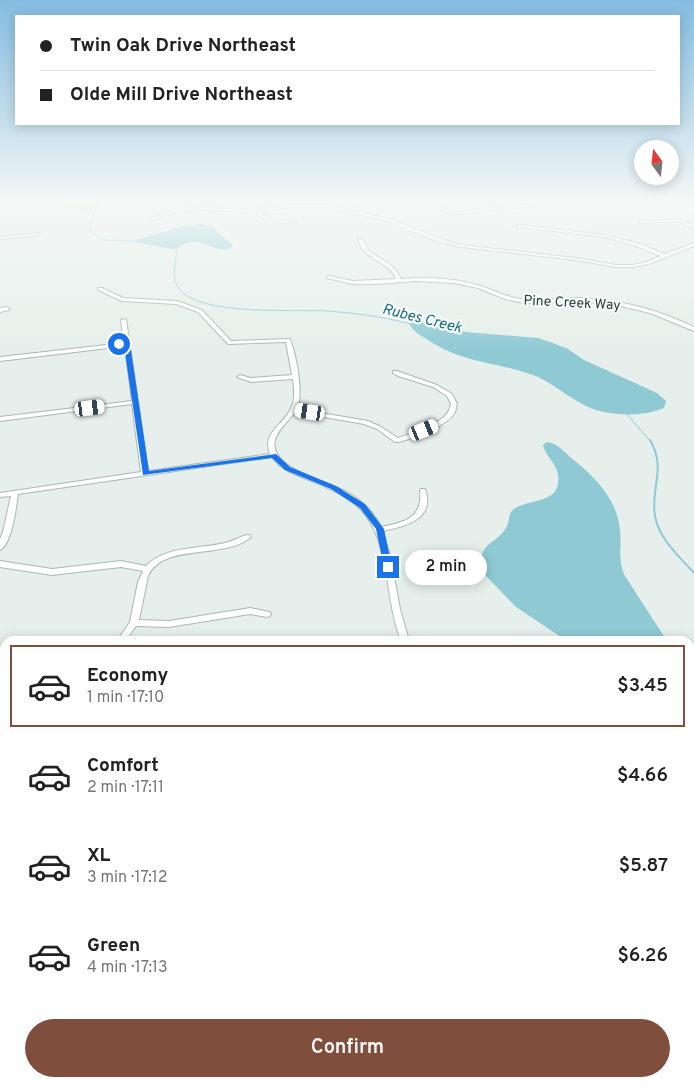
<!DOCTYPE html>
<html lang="en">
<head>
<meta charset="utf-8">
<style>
  body { margin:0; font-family:Overpass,sans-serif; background:#f6f6f6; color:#222; height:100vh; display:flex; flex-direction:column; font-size:19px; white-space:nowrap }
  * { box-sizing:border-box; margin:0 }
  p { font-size:16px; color:#767676 }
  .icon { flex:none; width:28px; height:28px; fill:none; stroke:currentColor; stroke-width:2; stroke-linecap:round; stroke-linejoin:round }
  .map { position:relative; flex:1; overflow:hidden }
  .details { position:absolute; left:0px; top:636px; width:695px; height:451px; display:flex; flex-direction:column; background:#fff; border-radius:15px 15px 0 0; box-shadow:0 2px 12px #0003 }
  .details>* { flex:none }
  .banner { position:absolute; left:15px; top:15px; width:665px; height:110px; border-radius:0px; box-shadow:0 2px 12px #0003; display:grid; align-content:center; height:110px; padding:0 25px; background:#fff }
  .needle { width:32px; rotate:345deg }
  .controls { position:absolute; left:634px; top:140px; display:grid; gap:10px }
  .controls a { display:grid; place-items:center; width:45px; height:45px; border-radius:50%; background:#fff; box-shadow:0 2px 12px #0003; font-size:25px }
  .end { position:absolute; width:22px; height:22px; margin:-11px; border:6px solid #1a73e8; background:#fff; box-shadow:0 0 0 2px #fff }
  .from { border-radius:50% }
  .bubble { position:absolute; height:35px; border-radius:18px; background:#fff; box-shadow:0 2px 12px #0003; font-size:16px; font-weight:600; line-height:35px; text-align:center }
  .car { position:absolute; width:15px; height:30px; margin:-15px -8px; border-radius:6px; box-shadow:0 0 4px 1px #0007; background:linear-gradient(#fff 24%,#345 0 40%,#fff 0 76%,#345 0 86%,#fff 0) }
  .banner b { display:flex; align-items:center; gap:18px; height:48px; font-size:19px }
  .banner b+b { border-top:1px solid #e0e0e0 }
  .banner i { width:12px; height:12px; background:#222 }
  ul { padding:9px 0 0; list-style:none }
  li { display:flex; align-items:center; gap:15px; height:82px; margin:0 10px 8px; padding:0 15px; border:2px solid transparent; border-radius:0px }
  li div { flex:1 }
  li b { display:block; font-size:19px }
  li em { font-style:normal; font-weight:600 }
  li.selected { border-color:#804e3d }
  li>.icon { width:45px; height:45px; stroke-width:1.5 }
  .button { display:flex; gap:10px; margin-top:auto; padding:10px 25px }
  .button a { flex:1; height:58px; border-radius:30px; background:#804e3d; color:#fff; font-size:20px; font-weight:600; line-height:58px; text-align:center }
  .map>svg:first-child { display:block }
</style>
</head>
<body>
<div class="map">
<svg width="694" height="1087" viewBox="0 0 694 1087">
  <rect width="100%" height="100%" fill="#e6efeb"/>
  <!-- green -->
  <path fill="#bfe0c8" d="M39,202H100L90,211Z"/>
  <!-- water -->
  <path fill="#8ec9d4" d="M202,224C216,226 214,230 223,237C227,240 230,242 233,246L231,248C218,254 207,241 193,242C184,242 180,249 171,249L135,242L136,240L179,227Z
    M419,322L466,332L538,338L553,343L568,349L584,360L657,393L666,401L664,408C644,416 621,416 600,411C575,405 557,384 533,375C497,362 462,363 428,340C420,335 413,332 409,323Z
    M547,442C558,443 567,455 575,461C597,479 618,501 620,531C622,548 617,559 625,576L667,641H567L516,607L486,576L479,565C483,539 498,544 507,526C510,520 508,513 514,509C529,498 562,505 558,475C557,464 545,456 543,445Z"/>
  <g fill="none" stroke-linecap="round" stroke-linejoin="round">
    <!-- stream-far1 -->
    <path stroke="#8ec9d4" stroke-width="1" d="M98,202L90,225L91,232L105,240L135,241
      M176,247C178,263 168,277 181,291C205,316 293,309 327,311C356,313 384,317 411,324
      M626,413L651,442"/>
    <!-- stream -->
    <path stroke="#8ec9d4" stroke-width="2" d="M650,440C667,469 650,488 655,516C659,539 679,556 694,573"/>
    <!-- minor casing -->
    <g stroke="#a8b8b2" stroke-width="2">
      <path id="minor" d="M361,202H369L344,209L390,219L438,238L461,245L576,258L616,265H633L646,262L661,256L636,246L605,237L517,227V225H519L605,235L640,244L665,254L694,243V246L649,264L633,267H616L576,260L461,247L434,240L387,221L325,207H293L259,211C269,222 283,220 297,220V222H295C280,223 265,224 255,211L246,212L192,209L172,213L150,221L148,220L170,211L192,207L246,210L293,205H325L340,208Z
        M432,202H436L442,208L458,212L552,202H568L458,214L440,210Z
        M676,219L694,225V228L676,221L640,223L638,222L640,221Z
        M38,233L40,234V235L0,239V237Z
        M358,238H362L367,249L370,252L392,266L398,273L401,279C427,277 455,278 480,286C494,290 506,297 520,299C539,302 558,298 577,298C618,299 657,309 694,327V331L650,313L608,303L577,302L524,303L505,299L478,288L454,283L415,281L378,284H353L327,278V277L329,276L353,281L396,279C389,260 361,260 358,238Z
        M98,288H102L123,298L177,301L202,310L231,341L290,339C296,355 304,392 297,409L368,421L381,427L398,438C412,433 440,425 448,412C449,411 451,405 451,404L447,396L433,387L398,376L393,373V371H397L437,385L452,394L457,404C456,407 456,409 455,412C447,427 415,437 399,442H395L377,429L364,424L295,412C289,421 278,429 275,440C268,469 330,482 349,493C362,501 374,512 381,527C404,522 423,519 420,490L421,489H425C436,519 405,527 382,531L390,555L400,609L409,641H401C397,630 394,619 392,608C385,570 384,524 350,500C331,487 308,481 288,471L280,466L272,457L18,494C16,508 12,544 0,550V539L3,532L11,496L0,497V493L141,472L132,404L0,421V417L132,401L125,346L0,361V357L124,343L121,320L126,319L148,471L270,454C262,432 282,426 290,410C296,400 294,389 293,379L251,382L237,377L240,375L251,378L292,375L286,342L228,344L198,312L176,304L122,301L98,290Z
        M7,307L10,309L9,310L0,312V308Z
        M247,535H250L251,537C225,560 164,542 148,576L139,620L169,621L250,608L270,612L271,614L270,616L267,617L250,614L169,627L136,626L125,641H117L130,622L138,582L143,571L121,567L52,575L0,567V561L52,569L121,561L146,566C165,546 199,549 225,543C233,541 239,537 247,535Z
        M5,744V752L0,753V745Z
        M5,883V893L0,895V885Z
        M690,930L694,931V943L690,942Z
        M3,1077H5V1082H14V1087H2V1082Z
        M287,1082H300V1087H288Z"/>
    </g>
    <!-- minor -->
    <use href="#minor" fill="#fff" fill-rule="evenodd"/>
  </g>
  <!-- sky -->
  <linearGradient id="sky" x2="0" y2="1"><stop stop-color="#84bce0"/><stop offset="0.57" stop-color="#f4f8f6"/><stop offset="1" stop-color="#f4f8f6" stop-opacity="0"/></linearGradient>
  <rect width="694" height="354" fill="url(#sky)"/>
  <!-- route -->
  <path fill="#1a73e8" d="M127,342L130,344L149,471L276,454L290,467L336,486L365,504L384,529L392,567L391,569H388L384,567L376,529L360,508L331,489L285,470L272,458L143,475L124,346L116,344Z"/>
  <g text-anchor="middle" stroke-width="4.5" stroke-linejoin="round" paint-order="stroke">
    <!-- far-street labels -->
    <g font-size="14" fill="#24423a" stroke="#f7fbf9">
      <text transform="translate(572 302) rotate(3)" y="5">Pine Creek Way</text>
    </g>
    <!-- far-water labels -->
    <g font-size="15" font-style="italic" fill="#1c6f80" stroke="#f7fbf9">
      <text transform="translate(422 318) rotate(14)" y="5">Rubes Creek</text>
    </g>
  </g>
</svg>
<div class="controls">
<a><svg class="needle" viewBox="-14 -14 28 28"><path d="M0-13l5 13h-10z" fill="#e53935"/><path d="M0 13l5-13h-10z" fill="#767676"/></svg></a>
</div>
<i class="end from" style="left:119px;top:344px"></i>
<i class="end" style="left:388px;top:567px"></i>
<div class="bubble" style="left:405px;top:550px;width:82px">2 min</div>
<i class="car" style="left:90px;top:408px;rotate:83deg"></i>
<i class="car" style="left:310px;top:412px;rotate:279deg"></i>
<i class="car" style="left:424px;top:430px;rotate:68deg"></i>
<div class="banner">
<b><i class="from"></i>Twin Oak Drive Northeast</b>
<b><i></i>Olde Mill Drive Northeast</b>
</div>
<section class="details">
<ul>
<li class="selected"><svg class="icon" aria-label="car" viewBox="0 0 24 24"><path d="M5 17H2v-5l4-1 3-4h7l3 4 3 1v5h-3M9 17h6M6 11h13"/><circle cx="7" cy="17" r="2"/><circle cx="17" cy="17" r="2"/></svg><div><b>Economy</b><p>1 min · 17:10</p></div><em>$3.45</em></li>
<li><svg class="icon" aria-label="car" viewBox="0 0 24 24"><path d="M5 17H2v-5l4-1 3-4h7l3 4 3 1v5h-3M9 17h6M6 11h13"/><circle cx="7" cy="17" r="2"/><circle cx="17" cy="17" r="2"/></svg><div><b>Comfort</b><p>2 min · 17:11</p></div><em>$4.66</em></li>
<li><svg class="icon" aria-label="car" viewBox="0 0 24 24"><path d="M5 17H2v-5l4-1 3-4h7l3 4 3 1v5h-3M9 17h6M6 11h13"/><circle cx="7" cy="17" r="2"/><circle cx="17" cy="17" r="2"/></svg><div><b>XL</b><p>3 min · 17:12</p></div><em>$5.87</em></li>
<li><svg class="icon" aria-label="car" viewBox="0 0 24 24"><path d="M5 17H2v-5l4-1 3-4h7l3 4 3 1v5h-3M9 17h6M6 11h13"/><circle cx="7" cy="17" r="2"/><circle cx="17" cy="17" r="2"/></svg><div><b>Green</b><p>4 min · 17:13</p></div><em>$6.26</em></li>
</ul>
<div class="button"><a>Confirm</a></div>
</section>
</div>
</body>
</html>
